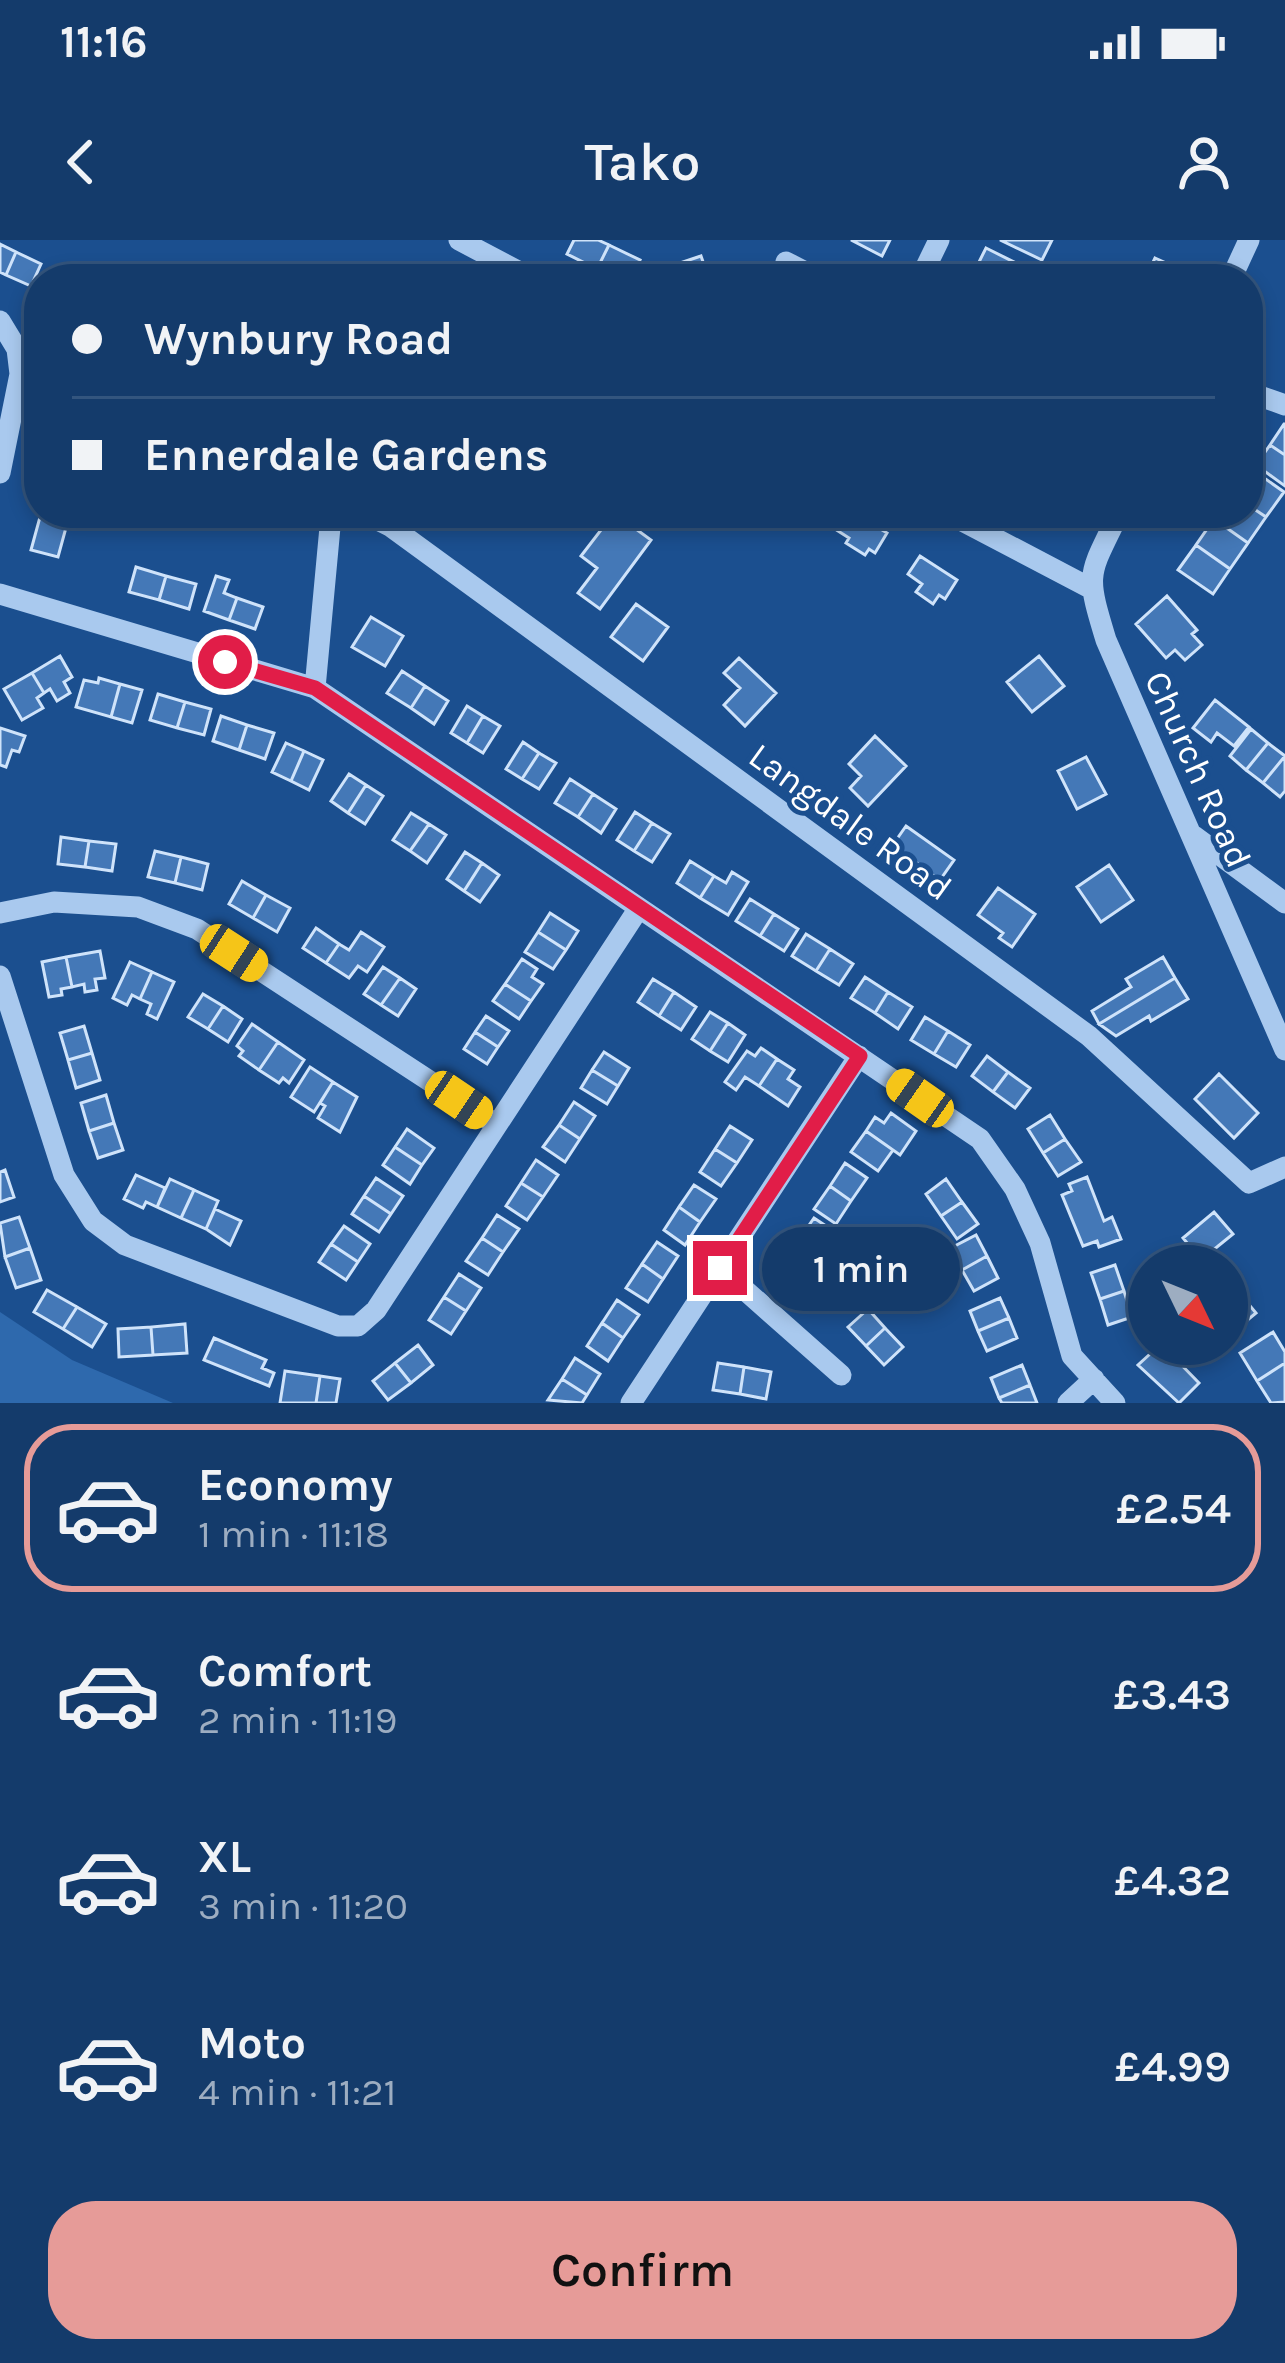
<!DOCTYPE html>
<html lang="en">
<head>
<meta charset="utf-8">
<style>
  body { margin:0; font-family:Karla,sans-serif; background:#1d4271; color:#f1f3f6; height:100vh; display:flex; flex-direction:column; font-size:45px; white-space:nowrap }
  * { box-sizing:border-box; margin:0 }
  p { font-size:39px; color:#9dadc1 }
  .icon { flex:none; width:66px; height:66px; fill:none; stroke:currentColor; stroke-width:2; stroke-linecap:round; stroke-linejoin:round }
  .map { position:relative; height:1163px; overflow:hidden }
  .details { display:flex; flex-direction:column; background:#143b6b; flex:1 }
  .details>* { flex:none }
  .banner { position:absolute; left:24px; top:24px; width:1239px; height:264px; border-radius:48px; box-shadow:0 6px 18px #0003,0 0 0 3px #33557e; display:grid; align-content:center; height:264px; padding:0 48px; background:#143b6b }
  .needle { width:78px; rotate:133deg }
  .fabs { position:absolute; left:1128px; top:1005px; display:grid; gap:24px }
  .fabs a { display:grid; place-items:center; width:120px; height:120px; border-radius:50%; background:#143b6b; box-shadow:0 6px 18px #0003,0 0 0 3px #33557e; font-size:60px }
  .end { position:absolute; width:54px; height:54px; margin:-27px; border:15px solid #e11d48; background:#fff; box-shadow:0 0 0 6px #fff }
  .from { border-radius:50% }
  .bubble { position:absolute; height:84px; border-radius:42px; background:#143b6b; box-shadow:0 6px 18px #0003,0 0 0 3px #33557e; font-size:39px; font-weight:600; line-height:84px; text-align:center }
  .car { position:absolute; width:36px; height:72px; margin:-36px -18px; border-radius:15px; box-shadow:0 0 9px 3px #0007; background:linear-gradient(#f5c518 24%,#345 0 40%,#f5c518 0 76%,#345 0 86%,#f5c518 0) }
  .banner b { display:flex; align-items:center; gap:42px; height:114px; font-size:45px }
  .banner b+b { border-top:3px solid #33557e }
  .banner i { width:30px; height:30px; background:#f1f3f6 }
  ul { padding:21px 0 0; list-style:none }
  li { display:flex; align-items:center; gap:36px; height:168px; margin:0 24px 18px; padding:0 24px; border:6px solid transparent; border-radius:48px }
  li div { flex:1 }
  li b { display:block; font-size:45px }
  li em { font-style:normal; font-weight:600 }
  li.selected { border-color:#e69b98 }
  li>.icon { width:108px; height:108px; stroke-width:1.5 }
  .action { display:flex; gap:24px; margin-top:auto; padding:24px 48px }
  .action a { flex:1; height:138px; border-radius:48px; background:#e69b98; color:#111; font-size:48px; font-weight:600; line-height:138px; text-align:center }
  .status { display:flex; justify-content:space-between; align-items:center; height:84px; padding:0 60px; background:#143b6b; direction:ltr }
  .status svg { height:33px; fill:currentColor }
  header { display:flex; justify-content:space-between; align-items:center; height:156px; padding:0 48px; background:#143b6b; font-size:54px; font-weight:600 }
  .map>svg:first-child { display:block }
</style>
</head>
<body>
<div class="status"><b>11:16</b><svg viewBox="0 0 49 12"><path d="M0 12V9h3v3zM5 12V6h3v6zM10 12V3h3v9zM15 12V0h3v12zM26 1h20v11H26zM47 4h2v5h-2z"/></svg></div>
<header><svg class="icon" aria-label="back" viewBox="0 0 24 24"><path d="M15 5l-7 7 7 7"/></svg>Tako<svg class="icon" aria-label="person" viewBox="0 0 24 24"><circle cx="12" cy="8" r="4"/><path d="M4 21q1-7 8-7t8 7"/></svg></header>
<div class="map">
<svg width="1285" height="1163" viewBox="0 0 1285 1163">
  <rect width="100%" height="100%" fill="#1b4f8f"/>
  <!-- green -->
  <path fill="#2e69ad" d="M0,1072L72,1120L173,1163H0Z"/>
  <!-- building -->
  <path fill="#4478b7" stroke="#cfe3fa" stroke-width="3" d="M574,0H598L609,5L597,29L567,14Z
    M851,0H890L882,16Z
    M1000,0H1052L1042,20Z
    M0,4L16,12L6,35L0,32Z
    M609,5L640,20L630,39H619L597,29Z
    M986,8L1036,33L1033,39H992L995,33L978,24Z
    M16,12L41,24L31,46L6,35Z
    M701,16L709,39H679L674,25Z
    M1155,18L1182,30L1179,39H1145Z
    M674,25L679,39H649L647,34Z
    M1284,184H1285V215L1270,205Z
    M1270,205L1285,215V246L1256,225Z
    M1250,228L1284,252L1266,277L1248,265Z
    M1248,265L1266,277L1248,303L1214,279L1218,273H1248Z
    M614,273L651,300L600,369L578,353L597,328L581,316Z
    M845,273H854L887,293L875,313L869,309L865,315L846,303L849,298L835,289Z
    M40,277L67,284L58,317L31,310Z
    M1214,279L1248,303L1230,329L1196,305Z
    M1196,305L1230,329L1213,354L1178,330Z
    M920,316L957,340L945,359L939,355L933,364L916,352L922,344L908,334Z
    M136,327L166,336L159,360L129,352Z
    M166,336L196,344L189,369L159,360Z
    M216,336L229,340L224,353L237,358L229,380L204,371Z
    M1167,356L1197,390L1192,394L1202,405L1185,420L1175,410L1166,418L1136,384Z
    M237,358L263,367L255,389L229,380Z
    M636,364L668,387L643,421L611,397Z
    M371,377L403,396L385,426L352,407Z
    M60,416L72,437L64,442L70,453L57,461L50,449L44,453L32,433Z
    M1039,416L1064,446L1032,472L1007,442Z
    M739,418L776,453L745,486L724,465L740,448L724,433Z
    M402,431L425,446L411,468L387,453Z
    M32,433L44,453L37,458L43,468L22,480L4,449Z
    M99,438L120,444L111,477L76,467L84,440L98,443Z
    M120,444L142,450L132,483L111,477Z
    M425,446L448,461L434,484L411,468Z
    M158,454L185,462L177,488L150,480Z
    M1215,460L1249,487L1234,506L1217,493L1211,502L1193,488Z
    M185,462L211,469L204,495L177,488Z
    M467,466L483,476L467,503L451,493Z
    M221,476L247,485L239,510L213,501Z
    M483,476L500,486L483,513L467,503Z
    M247,485L274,493L265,519L239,510Z
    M0,488L25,496L19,512L12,510L6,527L0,525Z
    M1251,489L1268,503L1246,530L1230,516Z
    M875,496L906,526L868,566L850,548L861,536L849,524Z
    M523,502L539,513L522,539L506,529Z
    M286,503L304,511L291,541L272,532Z
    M1268,503L1285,516L1263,543L1246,530Z
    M304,511L323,520L309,550L291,541Z
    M539,513L556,523L539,549L522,539Z
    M1285,516V551L1280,557L1263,543Z
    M1086,517L1106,554L1077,569L1058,531Z
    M349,534L366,545L348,573L331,561Z
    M570,539L593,554L578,577L555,563Z
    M366,545L383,556L365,584L348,573Z
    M593,554L616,569L601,593L578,577Z
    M635,572L652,583L634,611L617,600Z
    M411,573L429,584L410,611L393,600Z
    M652,583L670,594L652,622L634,611Z
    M429,584L446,595L427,623L410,611Z
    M906,586L954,620L940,640L931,634L924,644L910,634L917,623L892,606Z
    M61,597L89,601L85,627L58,624Z
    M89,601L116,604L112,631L85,627Z
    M155,611L181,617L175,643L148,637Z
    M465,612L482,623L464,651L447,639Z
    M181,617L208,624L202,650L175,643Z
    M690,621L714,636L700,658L677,643Z
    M482,623L499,635L480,662L464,651Z
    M1109,625L1133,660L1101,682L1077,647Z
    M732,632L748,642L728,675L700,658L714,636L726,643Z
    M242,641L266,655L253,678L229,664Z
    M998,648L1035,674L1012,707L999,698L1003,693L978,675Z
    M266,655L290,668L277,692L253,678Z
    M750,659L774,674L760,696L736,681Z
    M550,673L578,691L566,710L538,692Z
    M774,674L798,689L784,711L760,696Z
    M316,688L339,704L326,723L303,708Z
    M361,692L384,707L367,732L358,726L349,738L326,723L339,704L349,710Z
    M538,692L566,710L553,729L525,712Z
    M806,694L830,709L816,731L792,716Z
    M830,709L853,724L839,745L816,731Z
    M100,711L105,738L95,739L97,750L85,752L84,744L72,747L66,717Z
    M66,717L72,747L61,749L62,755L49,757L42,722Z
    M1163,717L1175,738L1099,784L1092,771L1131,747L1126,739Z
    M522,719L537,729L532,737L543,744L531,761L505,744Z
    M130,722L152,732L140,759L132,755L127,765L113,758Z
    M383,727L400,738L381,765L364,754Z
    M152,732L174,742L157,779L147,774L151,764L140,759Z
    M865,737L888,752L875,773L851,758Z
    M400,738L416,749L398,776L381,765Z
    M1175,738L1188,759L1151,781L1149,776L1116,796L1099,784Z
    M653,739L674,752L659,776L638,762Z
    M505,744L531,761L519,779L493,761Z
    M674,752L696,767L681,790L659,776Z
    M888,752L912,767L898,789L875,773Z
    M203,754L223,766L208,789L188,777Z
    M223,766L242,779L228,802L208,789Z
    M710,772L728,783L710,811L692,799Z
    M486,776L509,791L498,807L475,792Z
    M925,777L948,791L934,814L911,800Z
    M728,783L745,795L728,822L710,811Z
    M252,784L278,802L259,830L239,816L243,811L237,806Z
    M84,786L92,813L68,820L60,793Z
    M948,791L970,805L956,827L934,814Z
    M475,792L498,807L487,824L464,809Z
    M278,802L304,820L289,843L283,838L279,843L259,830Z
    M761,808L777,819L759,846L745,837L736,850L725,842L747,811L755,816Z
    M604,812L629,828L618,846L592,830Z
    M92,813L100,840L76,848L68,820Z
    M987,816L1008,832L993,852L972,836Z
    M777,819L794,830L788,839L800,847L788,866L759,846Z
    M310,827L333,842L314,872L291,857Z
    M592,830L618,846L607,864L581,848Z
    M1008,832L1030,848L1015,868L993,852Z
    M1219,834L1258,873L1234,898L1195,859Z
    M333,842L357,857L340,892L318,878L325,866L320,863Z
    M106,855L114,883L89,891L81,863Z
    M574,862L595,876L580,899L559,885Z
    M891,873L916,891L900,915L866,891L875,877L884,883Z
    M1050,875L1065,899L1043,913L1028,889Z
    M114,883L123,910L98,918L89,891Z
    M559,885L580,899L565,922L543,907Z
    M730,886L752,900L737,923L715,909Z
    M407,889L434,908L422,925L395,907Z
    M866,891L893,910L878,931L851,912Z
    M1065,899L1081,922L1058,936L1043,913Z
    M395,907L422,925L410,944L383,925Z
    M715,909L737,923L721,946L700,932Z
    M536,920L558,935L543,957L521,943Z
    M845,923L867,938L851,961L830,946Z
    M5,930L14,957L0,962V932Z
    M136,935L165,948L157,967L146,962L143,968L124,959Z
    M1087,937L1104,981L1112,977L1121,999L1099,1007L1097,1001L1083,1006L1062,955L1072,951L1069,944Z
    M376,938L403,956L391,974L364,956Z
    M170,939L194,950L181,978L157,967Z
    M946,939L962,962L941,976L926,954Z
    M521,943L543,957L527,980L506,966Z
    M694,945L716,959L700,982L679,967Z
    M830,946L851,961L836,984L814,969Z
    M194,950L218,961L206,989L181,978Z
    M364,956L391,974L379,992L352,974Z
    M962,962L978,984L957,999L941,976Z
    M679,967L700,982L685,1005L664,990Z
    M215,969L241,981L230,1005L206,989Z
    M1214,972L1233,994L1201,1020L1183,998Z
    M497,975L519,989L503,1012L482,998Z
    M19,977L30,1008L5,1017L0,983Z
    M814,978L835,992L820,1015L798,1001Z
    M344,986L370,1004L358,1022L331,1004Z
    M976,995L987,1016L962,1030L951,1008Z
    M482,998L503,1012L488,1035L466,1021Z
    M798,1001L820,1015L805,1038L783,1024Z
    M657,1002L678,1016L663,1039L642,1024Z
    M331,1004L358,1022L346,1040L319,1022Z
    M30,1008L41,1040L16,1048L5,1017Z
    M987,1016L998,1038L974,1051L962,1030Z
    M642,1024L663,1039L648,1062L626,1048Z
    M1115,1025L1124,1051L1100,1059L1091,1033Z
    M459,1034L481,1048L466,1071L444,1057Z
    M47,1050L77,1067L63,1089L34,1072Z
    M1124,1051L1132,1077L1108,1085L1100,1059Z
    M1241,1055L1256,1073L1227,1097V1059L1231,1064Z
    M444,1057L466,1071L451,1094L429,1080Z
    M1000,1058L1009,1078L978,1091L970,1071Z
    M617,1060L639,1075L623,1098L602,1083Z
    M77,1067L106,1084L92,1107L63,1089Z
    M868,1069L885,1088L866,1106L848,1087Z
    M1009,1078L1017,1098L987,1111L978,1091Z
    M602,1083L623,1098L608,1121L587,1106Z
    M185,1084L187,1113L153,1115L151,1087Z
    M151,1087L153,1115L119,1117L118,1089Z
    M885,1088L903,1107L884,1125L866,1106Z
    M1273,1092L1285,1112V1123L1257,1141L1240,1113Z
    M214,1098L266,1120L262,1128L274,1133L269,1146L204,1120Z
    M1161,1104L1199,1143L1179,1163L1138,1125Z
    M418,1105L433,1125L411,1143L395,1123Z
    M575,1118L600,1134L587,1155L562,1139Z
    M395,1123L411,1143L388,1160L373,1141Z
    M718,1123L744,1127L740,1154L713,1150Z
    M1285,1123V1162L1271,1163L1257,1141Z
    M1022,1125L1030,1145L999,1158L991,1138Z
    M744,1127L771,1132L766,1159L740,1154Z
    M285,1131L320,1136L316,1163H280Z
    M320,1136L340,1139L336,1163H316Z
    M562,1139L587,1155L582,1163L548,1160Z
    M1030,1145L1037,1163H1002L999,1158Z"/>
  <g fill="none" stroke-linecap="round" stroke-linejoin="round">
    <!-- minor -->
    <path stroke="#a9c9ee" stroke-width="21" d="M459,0L533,39
      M786,22L819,39
      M920,39L939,0
      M1231,39L1249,0
      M0,81L17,109L20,134
      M1248,152L1285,165
      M0,233L20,134L39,120
      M364,273L390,286L1089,796L1249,943L1285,927
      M947,273L1090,348
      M1119,273C1088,337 1085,331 1106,400L1285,810
      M0,354L315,448L980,899L1015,949L1040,1003L1072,1116L1115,1163
      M315,448L330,287L340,273
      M1194,596L1285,663
      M0,673L54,662L138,667L197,689L497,885
      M0,736L64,935L93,981L125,1005L338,1086H358L376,1070L639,668
      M720,1028L841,1135
      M631,1163L859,816
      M1068,1163L1094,1139"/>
  </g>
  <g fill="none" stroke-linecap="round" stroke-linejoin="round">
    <!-- route -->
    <path stroke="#e11d48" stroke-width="15" d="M225,422L315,448L860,816L720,1028"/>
  </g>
  <g text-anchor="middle" stroke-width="10" stroke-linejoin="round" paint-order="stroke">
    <!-- street labels -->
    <g font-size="36" fill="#fff" stroke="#1b4f8f">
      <text transform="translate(1199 529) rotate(66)" y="13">Church Road</text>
      <text transform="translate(851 581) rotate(36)" y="13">Langdale Road</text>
    </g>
  </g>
</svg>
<div class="fabs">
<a><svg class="needle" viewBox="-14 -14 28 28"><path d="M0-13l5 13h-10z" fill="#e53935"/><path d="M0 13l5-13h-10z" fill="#9dadc1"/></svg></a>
</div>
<i class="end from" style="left:225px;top:422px"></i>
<i class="end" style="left:720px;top:1028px"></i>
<div class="bubble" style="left:762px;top:987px;width:198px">1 min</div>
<i class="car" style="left:234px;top:713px;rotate:123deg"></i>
<i class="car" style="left:920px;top:858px;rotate:305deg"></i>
<i class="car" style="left:459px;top:860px;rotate:124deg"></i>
<div class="banner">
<b><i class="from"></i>Wynbury Road</b>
<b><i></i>Ennerdale Gardens</b>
</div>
</div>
<section class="details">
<ul>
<li class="selected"><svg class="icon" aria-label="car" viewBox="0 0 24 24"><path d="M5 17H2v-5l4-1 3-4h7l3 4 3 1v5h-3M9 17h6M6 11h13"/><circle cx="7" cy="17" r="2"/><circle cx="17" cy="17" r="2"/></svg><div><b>Economy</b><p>1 min · 11:18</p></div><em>£2.54</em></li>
<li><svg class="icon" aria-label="car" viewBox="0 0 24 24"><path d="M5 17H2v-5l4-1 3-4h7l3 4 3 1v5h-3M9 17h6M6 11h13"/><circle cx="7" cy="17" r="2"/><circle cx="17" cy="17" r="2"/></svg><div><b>Comfort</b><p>2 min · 11:19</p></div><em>£3.43</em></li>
<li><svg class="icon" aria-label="car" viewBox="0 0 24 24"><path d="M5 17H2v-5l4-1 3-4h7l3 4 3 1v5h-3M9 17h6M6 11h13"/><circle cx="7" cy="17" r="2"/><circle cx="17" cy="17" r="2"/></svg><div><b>XL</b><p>3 min · 11:20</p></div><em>£4.32</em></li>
<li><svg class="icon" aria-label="car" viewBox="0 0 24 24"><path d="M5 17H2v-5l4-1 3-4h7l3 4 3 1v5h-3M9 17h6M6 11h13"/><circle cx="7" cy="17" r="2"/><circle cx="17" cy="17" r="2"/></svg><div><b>Moto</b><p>4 min · 11:21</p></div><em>£4.99</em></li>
</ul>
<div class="action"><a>Confirm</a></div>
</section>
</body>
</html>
